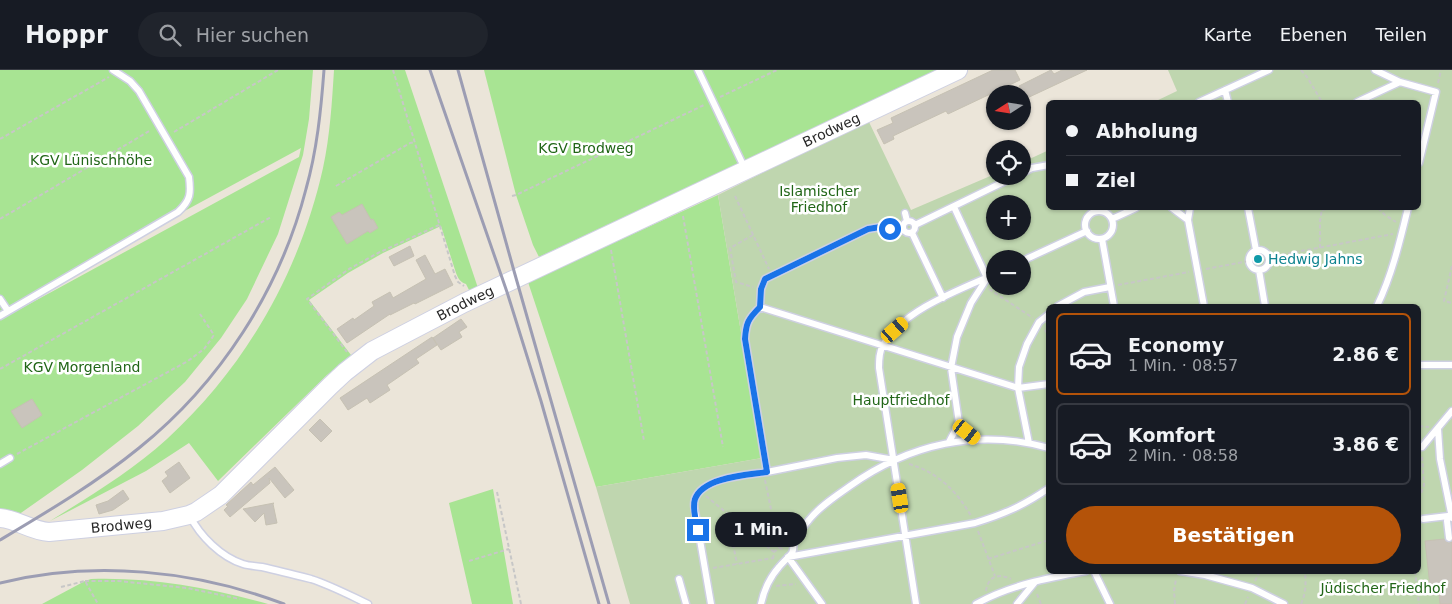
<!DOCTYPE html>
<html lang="de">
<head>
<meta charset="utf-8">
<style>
  body { margin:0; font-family:"DejaVu Sans",sans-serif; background:#20242c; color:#f1f3f6; height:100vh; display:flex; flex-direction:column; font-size:19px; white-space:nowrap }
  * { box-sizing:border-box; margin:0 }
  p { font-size:16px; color:#9ea1a6 }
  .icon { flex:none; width:28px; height:28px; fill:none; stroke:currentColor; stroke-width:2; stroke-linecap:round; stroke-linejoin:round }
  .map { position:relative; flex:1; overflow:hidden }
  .drawer { position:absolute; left:1046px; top:234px; width:375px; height:270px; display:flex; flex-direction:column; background:#171b24; border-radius:8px; box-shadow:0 1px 4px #0004 }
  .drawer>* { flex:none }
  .guide { position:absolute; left:1046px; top:30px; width:375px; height:110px; border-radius:8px; box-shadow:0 1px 4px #0004; display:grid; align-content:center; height:110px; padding:0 20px; background:#171b24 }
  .needle { width:32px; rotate:258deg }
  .fabs { position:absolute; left:986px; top:15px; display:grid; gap:10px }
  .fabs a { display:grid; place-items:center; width:45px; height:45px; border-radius:50%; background:#171b24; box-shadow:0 1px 4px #0004; font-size:25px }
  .end { position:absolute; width:22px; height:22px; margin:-11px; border:6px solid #1a73e8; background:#fff; box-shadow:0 0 0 2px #fff }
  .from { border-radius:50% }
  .bubble { position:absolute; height:35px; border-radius:18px; background:#171b24; box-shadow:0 1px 4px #0004; font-size:16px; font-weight:600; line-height:35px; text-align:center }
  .car { position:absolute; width:15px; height:30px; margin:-15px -8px; border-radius:6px; box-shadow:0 0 4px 1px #0007; background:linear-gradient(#f5c518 24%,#345 0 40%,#f5c518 0 76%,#345 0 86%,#f5c518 0) }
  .guide b { display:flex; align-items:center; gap:18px; height:48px; font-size:19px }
  .guide b+b { border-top:1px solid #363941 }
  .guide i { width:12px; height:12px; background:#f1f3f6 }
  ul { padding:9px 0 0; list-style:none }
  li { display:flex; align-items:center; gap:15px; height:82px; margin:0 10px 8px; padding:0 10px; border:2px solid #363941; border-radius:8px }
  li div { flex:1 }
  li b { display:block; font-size:19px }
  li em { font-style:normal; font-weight:600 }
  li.current { border-color:#b45309 }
  li>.icon { width:45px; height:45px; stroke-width:1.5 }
  .button { display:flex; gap:10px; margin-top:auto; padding:10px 20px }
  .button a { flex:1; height:58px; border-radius:30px; background:#b45309; color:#fff; font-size:20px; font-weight:600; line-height:58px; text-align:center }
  header { display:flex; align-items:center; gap:30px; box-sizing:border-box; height:70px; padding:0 25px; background:#171b24; border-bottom:1px solid #363941 }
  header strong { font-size:24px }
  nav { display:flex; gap:28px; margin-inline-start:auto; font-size:18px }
  .search { width:350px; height:45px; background:#20242c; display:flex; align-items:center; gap:12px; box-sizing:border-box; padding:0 18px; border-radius:28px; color:#9ea1a6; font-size:19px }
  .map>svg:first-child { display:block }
</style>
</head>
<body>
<header>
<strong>Hoppr</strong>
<div class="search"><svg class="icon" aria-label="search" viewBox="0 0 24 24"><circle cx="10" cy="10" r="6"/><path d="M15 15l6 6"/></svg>Hier suchen</div>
<nav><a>Karte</a><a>Ebenen</a><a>Teilen</a></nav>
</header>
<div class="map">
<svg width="1452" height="534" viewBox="0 0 1452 534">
  <rect width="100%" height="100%" fill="#ebe5d9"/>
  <!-- green -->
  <path fill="#a8e493" d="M0,0H313L309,49L303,85L278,164L247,229L221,268L185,312L138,356L82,400L18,445L2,439L0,440V250L299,87L301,78L0,241Z
    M334,0H405L478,218L470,222L466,214C460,212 458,208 456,203L441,156L383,183L348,203L309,230L351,285L327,305L218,411L189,373L146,401L50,451C90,426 132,401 167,369C246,297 300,201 323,98C330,66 332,32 334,0Z
    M484,0H938L539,187L533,175L516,125Z
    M718,125L762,388L596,417L528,212Z
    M493,419L513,534H472L449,433Z
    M91,509C151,507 210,518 268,534H42L85,511Z"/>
  <!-- cemetery -->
  <path fill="#bfd6af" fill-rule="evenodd" d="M1168,0H1452V534H630L596,417L762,388L718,125L846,61L869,52L911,140L995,104V106H1022L1023,92L1049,80V138H1419V32H1154L1177,21ZM995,134H1022V161H995ZM995,189H1022V216H995ZM1049,236H1419V501H1049Z"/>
  <!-- building -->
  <path fill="#c9c4bc" stroke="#c6c1b3" d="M993,0H1015L1020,10L948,44L946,41L893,66L894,69L884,74L877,60L893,53L891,48Z
    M1051,0L1054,4L1062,0H1087L1025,29L1019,16Z
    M362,134L371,150L373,149L378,158L370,163L368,161L347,174L331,147L339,142L342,145Z
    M410,176L414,186L394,196L389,187Z
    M425,185L435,204L445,199L453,215L415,234L414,233L390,245V244L347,273L337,259L353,248L354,250L374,236L372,232L390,222L393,228L426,209L416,190Z
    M461,249L467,257L459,262L462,267L441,280L433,268Z
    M432,267L437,275L416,289L419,293L387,315L390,320L370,333L367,328L348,340L340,328Z
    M32,329L42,345L22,358L11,341Z
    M320,349L332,361L321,372L309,360Z
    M179,392L190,408L170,423L162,411L168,406L165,402Z
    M275,397L294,420L285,428L269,408L270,413L230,447L224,440L228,436L226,435L251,412L253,415Z
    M123,420L129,429L113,440L99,444L96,435L108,431Z
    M274,433L273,434L277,453L266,455L264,443L255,452L243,439Z
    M1444,469L1448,473L1452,472V534H1440L1439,524L1431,525L1425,471Z"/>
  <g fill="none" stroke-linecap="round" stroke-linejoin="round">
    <!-- lane casing -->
    <g stroke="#ced0e2" stroke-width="9">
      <path id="lane" d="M698,0L745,99
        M1375,0L1400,12L1436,22L1419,93
        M1225,20L1228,32
        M1199,32L1269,0
        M1357,32L1400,12
        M1022,103L1032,98L1049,95
        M954,137L987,208L971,233L957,267L951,298L959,353L967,362L977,370
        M1172,138L1188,150
        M1190,138L1188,150L1204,236
        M1248,138L1256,180
        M1085 155a14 14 0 1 1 28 0a14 14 0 1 1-28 0Z
        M905,143L907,151
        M1112,149L1136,138
        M903 157a6 6 0 1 1 12 0a6 6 0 1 1-12 0Z
        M915,155L1016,106
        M912,163L943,228
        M1102,169L1114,236
        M1249 190a10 10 0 1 1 20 0a10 10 0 1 1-20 0Z
        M1022,191L1087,161
        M1259,200L1265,236
        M0,229L8,241
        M1058,236L1084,222L1110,217
        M1377,236C1392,205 1400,171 1408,138
        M760,237L761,219L765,209L868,159L880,157L898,161L903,160
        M0,246L178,142C191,130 191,123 189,107L139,21L130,11L113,0
        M1419,295H1452
        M1438,359L1440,389L1452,448
        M949,372L959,353
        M1029,373L1018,318L1019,297L1027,274L1039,252L1049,244
        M1422,377L1452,341
        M0,394L10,388
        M767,402L837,388L866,385L894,390
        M190,446C200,466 221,487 243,494C249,496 256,496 262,497C279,501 295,505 311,509C330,515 349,525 368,534
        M1423,449L1448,446
        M1449,468L1447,451L1448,446H1450
        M1094,501L1110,534
        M1180,501L1205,505L1252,518L1284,534
        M679,509L686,534
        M711,534L695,441C694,437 694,432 695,429C703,407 747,405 767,402L745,269C746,253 748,249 760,237L1018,318L1049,314
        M761,534C764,520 770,507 779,497C783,492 788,488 792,483C794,479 793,476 794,472C796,465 804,456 809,450C820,436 836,426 850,416C909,374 978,358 1049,378
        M822,534L788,487L975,453C1004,444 1023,436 1049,418
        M916,534L879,298C879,290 879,282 883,275C903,240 959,220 995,204
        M976,534C1010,515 1048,508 1086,501
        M1017,534L1035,512"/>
    </g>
    <!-- secondary casing -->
    <g stroke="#ced0e2" stroke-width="20">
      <g id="secondary">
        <path id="s1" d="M0,448C17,449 31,461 49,462L163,451L189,445L196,442L221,425L330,316L345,302L372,281L464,233L958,0"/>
      </g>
    </g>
    <!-- path -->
    <path stroke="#c7c7c7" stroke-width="2" stroke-dasharray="4 2.5" stroke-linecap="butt" d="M393,0L455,206L458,212L464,216
      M1301,0L1307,7L1322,32
      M1438,13L1441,0
      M720,27L777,0
      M174,62L278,0
      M0,69L109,7
      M336,116L410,73L415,72
      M512,126L516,125L704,35
      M735,126L769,199
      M1378,138L1385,145L1396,152
      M1322,140L1331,138
      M683,146L723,377
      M0,149L151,60
      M753,165L730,178L736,212L753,217
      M1320,178V151L1322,138
      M611,180L644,371
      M1269,187L1393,164
      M1452,196L1444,231L1452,233
      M1206,199L1249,191
      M1118,215L1189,202
      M989,219L1033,248
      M1045,260L1049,266
      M347,282L307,229L349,199L378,183L439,155
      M0,299L271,147
      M1419,356L1429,357
      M17,384L188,291L204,279L214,265L200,244
      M909,394C937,402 957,421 971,446
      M765,410L779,478
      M497,422L521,534
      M706,426L774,482
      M1419,429L1424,415L1422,386
      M732,448L730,455L732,470
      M978,461L995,506
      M734,470L735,474L731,475L730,471Z
      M733,474L737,494
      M773,489L774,482L779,478L783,479
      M988,489L1049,470
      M469,491L509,479
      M713,498L773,488
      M1415,501L1419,534
      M85,511H118L187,518L240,529
      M1255,511L1260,501
      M776,516L796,514
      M61,517L85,511L98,534
      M986,521C988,506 999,503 1011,509
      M1037,524L1041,534
      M1175,534L1174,521L1176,509
      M1245,534L1248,527
      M1301,534C1306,523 1306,513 1305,501"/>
    <!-- lane -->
    <use href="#lane" stroke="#fff" stroke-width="6"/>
    <!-- secondary -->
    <use href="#secondary" stroke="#fff" stroke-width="18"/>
    <!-- rail -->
    <path stroke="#9c9db3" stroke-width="3" d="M430,0L507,222L541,331L599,534
      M458,0L514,201L609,534
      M0,470C47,442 96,413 139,378C220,313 280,220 306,119C317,80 321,40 324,0
      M0,513C93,490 195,500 284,534"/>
  </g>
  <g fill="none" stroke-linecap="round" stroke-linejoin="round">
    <!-- route -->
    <path stroke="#1a73e8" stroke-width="6" d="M698,460C696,451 692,438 695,429C703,407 747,405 767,402L745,269C746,253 748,249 760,237L761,219L765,209L868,159L880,157L890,159"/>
  </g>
  <!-- markers -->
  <circle fill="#0f9aa8" stroke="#fff" stroke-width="2" cx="1258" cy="189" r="5"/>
  <g text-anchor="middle" stroke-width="5" stroke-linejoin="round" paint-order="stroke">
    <!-- street labels -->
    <g font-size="14" fill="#282828" stroke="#fff">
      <text dy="5" stroke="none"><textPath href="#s1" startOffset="949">Brodweg</textPath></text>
      <text dy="5" stroke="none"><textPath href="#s1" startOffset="544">Brodweg</textPath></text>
      <text dy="5" stroke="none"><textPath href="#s1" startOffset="124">Brodweg</textPath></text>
    </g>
    <!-- park labels -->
    <g font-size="14" fill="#216617" stroke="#fff">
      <text x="586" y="83">KGV Brodweg</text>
      <text x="91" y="95">KGV Lünischhöhe</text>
      <text x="819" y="126">Islamischer<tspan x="819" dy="16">Friedhof</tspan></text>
      <text x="82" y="302">KGV Morgenland</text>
      <text x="901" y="335">Hauptfriedhof</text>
      <text x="1383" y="523">Jüdischer Friedhof</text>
    </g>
    <!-- culture labels -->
    <g font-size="14" fill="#0d838f" stroke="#fff" text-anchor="start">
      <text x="1268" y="194">Hedwig Jahns</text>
    </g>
  </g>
</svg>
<div class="fabs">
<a><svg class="needle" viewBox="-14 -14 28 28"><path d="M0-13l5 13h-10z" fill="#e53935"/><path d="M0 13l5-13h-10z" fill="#9ea1a6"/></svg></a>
<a><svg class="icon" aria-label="locate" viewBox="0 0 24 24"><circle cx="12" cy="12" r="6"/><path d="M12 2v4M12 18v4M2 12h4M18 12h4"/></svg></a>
<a>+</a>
<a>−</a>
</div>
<i class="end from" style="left:890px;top:159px"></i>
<i class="end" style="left:698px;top:460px"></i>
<div class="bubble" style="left:715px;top:442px;width:92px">1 Min.</div>
<i class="car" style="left:895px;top:260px;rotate:49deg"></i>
<i class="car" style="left:967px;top:362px;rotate:128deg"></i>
<i class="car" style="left:900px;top:428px;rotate:351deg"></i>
<div class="guide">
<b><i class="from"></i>Abholung</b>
<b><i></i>Ziel</b>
</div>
<section class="drawer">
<ul>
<li class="current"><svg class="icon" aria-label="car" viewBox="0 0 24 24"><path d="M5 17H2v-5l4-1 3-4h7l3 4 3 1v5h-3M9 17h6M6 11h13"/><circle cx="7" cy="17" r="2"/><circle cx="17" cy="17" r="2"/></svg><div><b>Economy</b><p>1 Min. · 08:57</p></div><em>2.86 €</em></li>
<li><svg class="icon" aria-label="car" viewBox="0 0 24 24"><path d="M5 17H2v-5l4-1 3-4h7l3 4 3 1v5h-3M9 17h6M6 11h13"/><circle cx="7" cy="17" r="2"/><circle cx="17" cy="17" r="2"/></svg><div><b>Komfort</b><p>2 Min. · 08:58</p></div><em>3.86 €</em></li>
</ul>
<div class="button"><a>Bestätigen</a></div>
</section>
</div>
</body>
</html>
